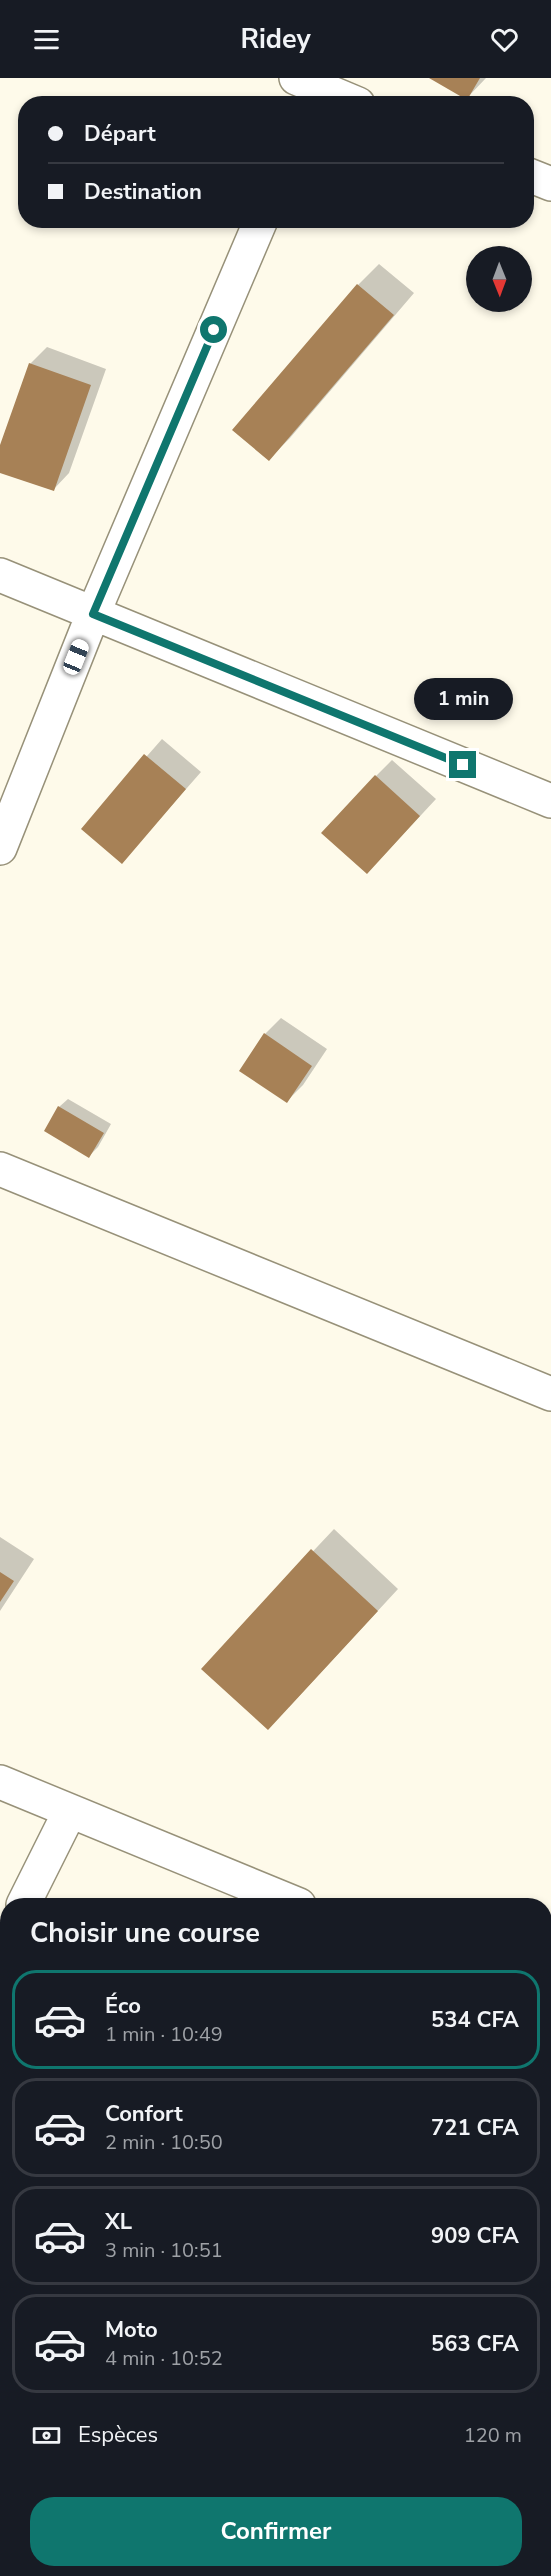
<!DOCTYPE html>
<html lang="fr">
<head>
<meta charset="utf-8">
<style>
  body { margin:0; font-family:"Nunito Sans",sans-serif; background:#20242c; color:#f1f3f6; height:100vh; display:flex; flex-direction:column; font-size:22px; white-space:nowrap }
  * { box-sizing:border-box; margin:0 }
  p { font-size:20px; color:#9ea1a6 }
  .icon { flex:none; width:33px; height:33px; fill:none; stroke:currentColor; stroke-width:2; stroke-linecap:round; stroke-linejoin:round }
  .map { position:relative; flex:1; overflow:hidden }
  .sheet { position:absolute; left:0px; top:1820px; width:552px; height:680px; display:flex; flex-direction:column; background:#171b24; border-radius:24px 24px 0 0; box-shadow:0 3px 9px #0003 }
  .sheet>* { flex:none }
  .top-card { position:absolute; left:18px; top:18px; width:516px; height:132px; border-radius:24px; box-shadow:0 3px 9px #0003; display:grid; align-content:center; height:132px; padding:0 30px; background:#171b24 }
  .needle { width:39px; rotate:179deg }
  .tools { position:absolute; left:466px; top:168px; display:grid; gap:12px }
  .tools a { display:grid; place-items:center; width:66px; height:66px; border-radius:50%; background:#171b24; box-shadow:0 3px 9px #0003; font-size:30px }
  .end { position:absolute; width:27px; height:27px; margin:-14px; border:8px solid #0f766e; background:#fff; box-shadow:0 0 0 3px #fff }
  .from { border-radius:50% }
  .bubble { position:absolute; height:42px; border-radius:21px; background:#171b24; box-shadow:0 3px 9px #0003; font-size:20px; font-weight:700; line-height:42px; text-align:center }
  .car { position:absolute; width:18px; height:36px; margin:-18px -9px; border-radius:8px; box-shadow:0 0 4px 2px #0007; background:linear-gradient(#fff 24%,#345 0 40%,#fff 0 76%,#345 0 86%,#fff 0) }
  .top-card b { display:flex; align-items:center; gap:21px; height:57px; font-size:22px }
  .top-card b+b { border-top:2px solid #363941 }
  .top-card i { width:15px; height:15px; background:#f1f3f6 }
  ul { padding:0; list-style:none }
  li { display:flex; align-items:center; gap:18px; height:99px; margin:0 12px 9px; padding:0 18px; border:3px solid #363941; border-radius:24px }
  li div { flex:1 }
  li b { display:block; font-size:22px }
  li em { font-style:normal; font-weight:700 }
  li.current { border-color:#0f766e }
  li>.icon { width:54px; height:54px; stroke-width:1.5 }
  h2 { padding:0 30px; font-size:27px; line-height:72px }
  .pay { display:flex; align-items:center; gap:15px; height:66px; padding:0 30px; font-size:22px }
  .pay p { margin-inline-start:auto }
  .primary-button { display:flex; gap:12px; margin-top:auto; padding:12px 30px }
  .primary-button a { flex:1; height:69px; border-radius:24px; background:#0f766e; color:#fff; font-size:24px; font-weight:700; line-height:69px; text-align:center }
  header { display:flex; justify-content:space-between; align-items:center; height:78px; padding:0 30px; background:#171b24; font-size:27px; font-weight:700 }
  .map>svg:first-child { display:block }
</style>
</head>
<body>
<header><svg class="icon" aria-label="menu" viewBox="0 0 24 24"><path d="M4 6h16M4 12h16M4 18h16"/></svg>Ridey<svg class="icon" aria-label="heart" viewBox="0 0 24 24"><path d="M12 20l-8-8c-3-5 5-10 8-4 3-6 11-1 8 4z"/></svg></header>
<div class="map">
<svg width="551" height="2498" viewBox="0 0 551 2498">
  <rect width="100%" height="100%" fill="#fefaea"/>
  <!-- shadow -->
  <path fill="#0003" d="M432,0H486L467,20Z
    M379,186L414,215L290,360L269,381L358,207Z
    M47,269L106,291L69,395L53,412L0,393V371L30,286Z
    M162,661L201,694L122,784L83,751Z
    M392,682L436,721L383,778L376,698Z
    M281,940L327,971L303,1007L287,1023L265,956Z
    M68,1021L111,1046L98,1069L89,1078L59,1029Z
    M334,1451L398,1511L289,1629L203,1590Z
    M0,1459L34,1481L0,1533Z
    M0,2141L8,2144V2170L0,2189Z"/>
  <!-- building -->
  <path fill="#a78156" d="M429,0H480L467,22Z
    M357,206L394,237L269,383L232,352Z
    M29,285L91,307L54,413L0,395V367Z
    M144,676L186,711L122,786L81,751Z
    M375,697L420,738L367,796L321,755Z
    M264,955L312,988L287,1025L239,993Z
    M58,1028L104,1055L89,1080L44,1053Z
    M311,1471L378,1533L268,1652L201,1591Z
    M0,1494L14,1503L0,1524Z
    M8,2193V2231L0,2228V2212Z
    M3,2367L8,2369V2441L0,2438V2374Z"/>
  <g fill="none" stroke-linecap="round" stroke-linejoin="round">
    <!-- minor casing -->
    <g stroke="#979179" stroke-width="36">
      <path id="minor" d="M296,0L358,26
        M526,96L551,106
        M0,497L551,723
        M0,770L93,536L261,142
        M0,1091L551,1316
        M0,1704L299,1827
        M23,1827L70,1733
        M0,1873L8,1858
        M544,1927L551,1930
        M0,2326L8,2329
        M421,2492L437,2498
        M84,2498L86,2492"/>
    </g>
    <!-- minor -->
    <use href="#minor" stroke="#fff" stroke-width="33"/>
  </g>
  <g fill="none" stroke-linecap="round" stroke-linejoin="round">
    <!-- route -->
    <path stroke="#0f766e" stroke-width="8" d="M214,252L93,536L463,687"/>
  </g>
</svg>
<div class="tools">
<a><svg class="needle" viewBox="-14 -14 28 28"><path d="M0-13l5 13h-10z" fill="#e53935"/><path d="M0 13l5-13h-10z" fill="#9ea1a6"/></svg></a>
</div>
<i class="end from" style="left:214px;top:252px"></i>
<i class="end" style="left:463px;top:687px"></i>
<div class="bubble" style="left:414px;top:600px;width:99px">1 min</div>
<i class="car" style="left:76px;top:579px;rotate:22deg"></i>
<div class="top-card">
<b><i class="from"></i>Départ</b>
<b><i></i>Destination</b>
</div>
<section class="sheet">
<h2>Choisir une course</h2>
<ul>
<li class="current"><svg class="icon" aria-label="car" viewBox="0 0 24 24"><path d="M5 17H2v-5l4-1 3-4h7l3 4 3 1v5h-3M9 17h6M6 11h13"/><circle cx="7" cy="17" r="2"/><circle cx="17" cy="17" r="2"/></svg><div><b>Éco</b><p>1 min · 10:49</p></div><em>534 CFA</em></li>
<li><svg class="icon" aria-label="car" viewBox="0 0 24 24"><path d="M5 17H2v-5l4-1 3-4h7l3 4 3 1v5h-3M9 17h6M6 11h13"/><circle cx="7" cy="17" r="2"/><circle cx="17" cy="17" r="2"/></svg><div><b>Confort</b><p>2 min · 10:50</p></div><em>721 CFA</em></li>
<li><svg class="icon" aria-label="car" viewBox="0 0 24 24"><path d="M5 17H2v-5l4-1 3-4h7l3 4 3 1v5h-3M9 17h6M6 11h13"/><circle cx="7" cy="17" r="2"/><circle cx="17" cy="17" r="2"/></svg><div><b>XL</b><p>3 min · 10:51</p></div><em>909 CFA</em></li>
<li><svg class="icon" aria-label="car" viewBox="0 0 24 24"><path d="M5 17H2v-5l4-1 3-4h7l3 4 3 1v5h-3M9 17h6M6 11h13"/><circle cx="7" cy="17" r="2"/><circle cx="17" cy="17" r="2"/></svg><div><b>Moto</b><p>4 min · 10:52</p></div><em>563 CFA</em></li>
</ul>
<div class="pay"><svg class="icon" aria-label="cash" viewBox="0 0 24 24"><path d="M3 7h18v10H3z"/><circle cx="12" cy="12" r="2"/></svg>Espèces<p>120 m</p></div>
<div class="primary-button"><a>Confirmer</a></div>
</section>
</div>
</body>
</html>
